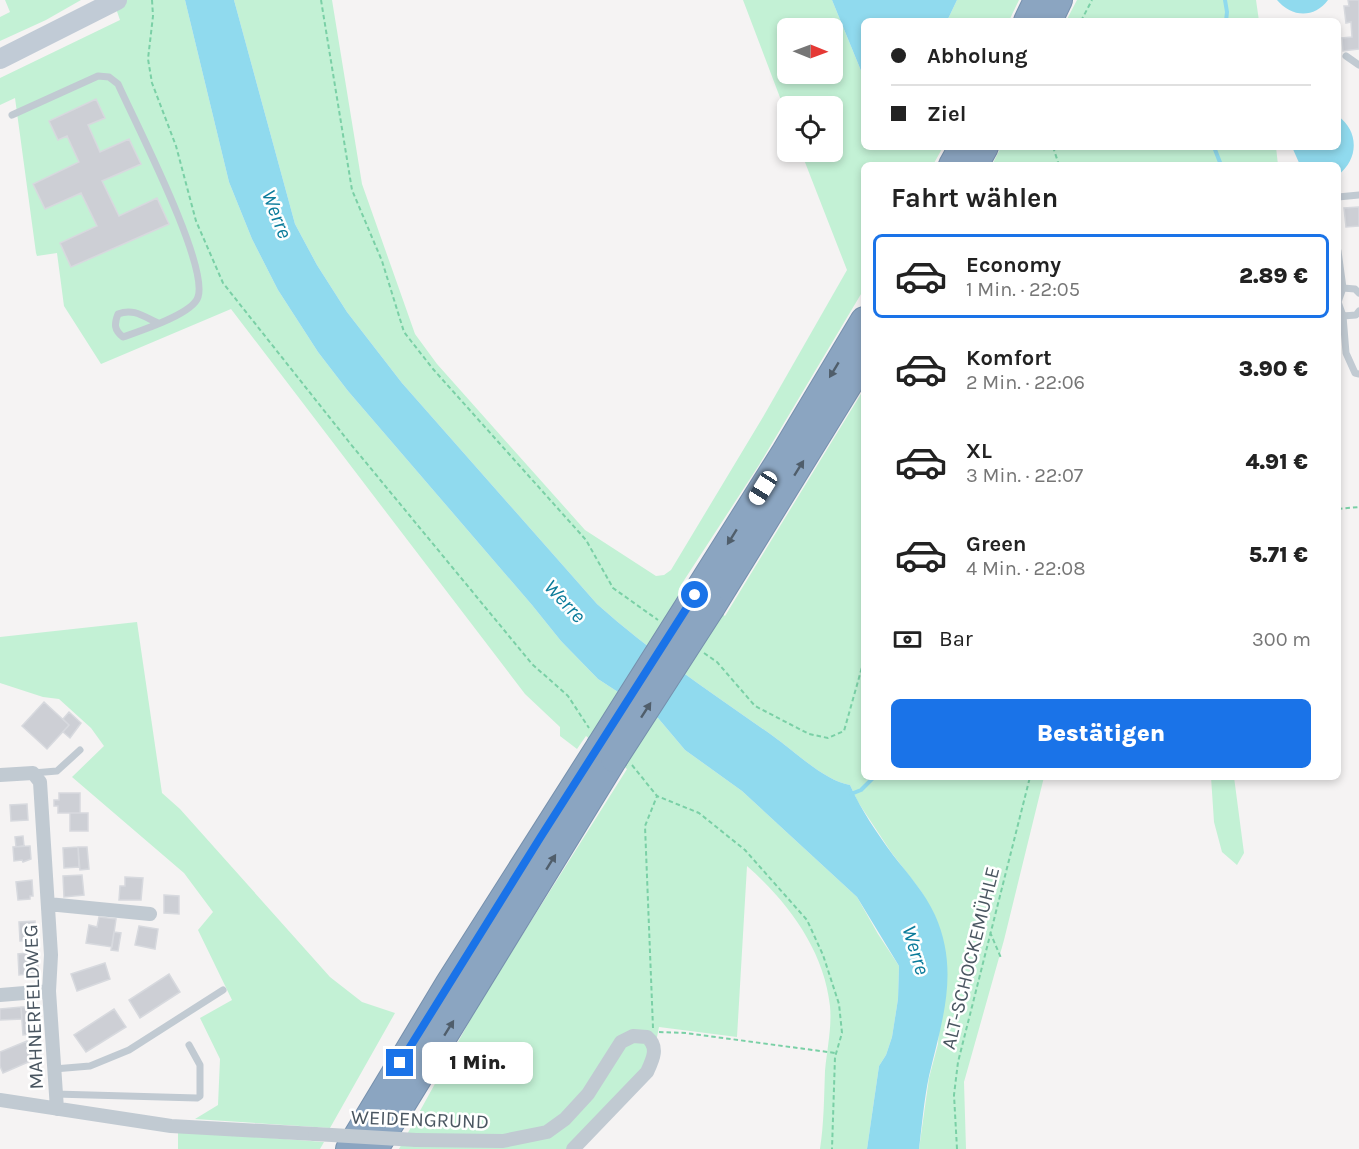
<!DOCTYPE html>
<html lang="de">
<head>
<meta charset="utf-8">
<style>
  body { margin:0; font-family:Karla,sans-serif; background:#f2f2f2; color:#222; height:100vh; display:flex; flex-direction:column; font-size:22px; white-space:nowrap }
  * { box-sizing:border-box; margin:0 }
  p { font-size:20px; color:#767676 }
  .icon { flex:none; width:33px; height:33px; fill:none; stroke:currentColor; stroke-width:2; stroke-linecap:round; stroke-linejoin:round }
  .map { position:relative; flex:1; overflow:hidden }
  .panel { position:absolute; left:861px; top:162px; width:480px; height:618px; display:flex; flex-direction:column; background:#fff; border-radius:9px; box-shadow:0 3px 9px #0003 }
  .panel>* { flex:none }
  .guide { position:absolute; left:861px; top:18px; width:480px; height:132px; border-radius:9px; box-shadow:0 3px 9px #0003; display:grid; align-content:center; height:132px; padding:0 30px; background:#fff }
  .needle { width:39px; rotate:91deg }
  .buttons { position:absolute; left:777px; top:18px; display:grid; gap:12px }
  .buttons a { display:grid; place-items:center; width:66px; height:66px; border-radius:9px; background:#fff; box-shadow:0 3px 9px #0003; font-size:30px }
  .end { position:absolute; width:27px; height:27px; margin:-14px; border:8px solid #1a73e8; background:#fff; box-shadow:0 0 0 3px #fff }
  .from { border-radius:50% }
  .bubble { position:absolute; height:42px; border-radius:9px; background:#fff; box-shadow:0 3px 9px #0003; font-size:20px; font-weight:800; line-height:42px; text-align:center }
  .car { position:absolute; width:18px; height:36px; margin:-18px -9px; border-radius:8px; box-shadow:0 0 4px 2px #0007; background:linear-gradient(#fff 24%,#345 0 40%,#fff 0 76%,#345 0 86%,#fff 0) }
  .guide b { display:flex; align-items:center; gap:21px; height:57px; font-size:22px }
  .guide b+b { border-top:2px solid #e0e0e0 }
  .guide i { width:15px; height:15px; background:#222 }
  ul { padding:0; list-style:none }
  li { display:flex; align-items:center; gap:18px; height:84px; margin:0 12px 9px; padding:0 18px; border:3px solid transparent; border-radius:9px }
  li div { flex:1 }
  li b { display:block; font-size:22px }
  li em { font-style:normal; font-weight:800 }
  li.current { border-color:#1a73e8 }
  li>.icon { width:54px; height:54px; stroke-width:1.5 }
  h2 { padding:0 30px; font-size:27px; line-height:72px }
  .pay { display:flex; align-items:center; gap:15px; height:66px; padding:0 30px; font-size:22px }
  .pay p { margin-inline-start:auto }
  .button { display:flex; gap:12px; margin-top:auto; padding:12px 30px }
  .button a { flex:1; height:69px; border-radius:9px; background:#1a73e8; color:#fff; font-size:24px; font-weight:800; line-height:69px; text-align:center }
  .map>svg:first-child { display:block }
</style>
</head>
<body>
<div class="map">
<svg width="1359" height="1149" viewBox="0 0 1359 1149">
  <rect width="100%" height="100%" fill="#f5f3f3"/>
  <!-- green -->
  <path fill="#c3f1d5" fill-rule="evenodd" d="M5,0H81L46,20L0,41V17L10,12Z
    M113,0H185L229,182L252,239L278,290L318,352L348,391L532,605L561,641L598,679L658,718L685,750L742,791L857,897L878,934L899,966L898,999L892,1037L886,1055L879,1066L867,1149H820C824,1124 824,1097 825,1071C827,1049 832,1028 830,1006C824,950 788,902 747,866L737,1037L659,1027L656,1042L644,1070L571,1149H399L480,1002L627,769L586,736L577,749L560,736V727L525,694L231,309L101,364L64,306L57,253L37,256L36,253L15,98L0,105V78L120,20Z
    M234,0H332L362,184L415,334L437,364L585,530L656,576L664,575L671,570L763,417L847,270L801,152H832V106H788L787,116L743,0H832L864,78V147H943L933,165H864V289L759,465L681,585L725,616L864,389V777H1044L1004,940L964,1082L966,1149H919L929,1078L938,1044L944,947L935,916L921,891L891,852L858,802L850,785C825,781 794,751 773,736C713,694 652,653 597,604L402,383L347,312L317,265L295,224ZM788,28H832V74H788Z
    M957,0H1019L1009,21H947Z
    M1077,0H1256L1259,21H1066Z
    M1001,147H1276L1278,165H992Z
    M137,622L162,793L180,809L330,977L362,1002L395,1013L330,1128L195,1119L218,1105L220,1059L200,1018L232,1000L198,930L213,912L184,873L72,777L104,746L91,728L59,699L43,697L0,683V637Z
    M1211,777H1234L1244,853L1237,865L1222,852L1214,822Z
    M178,1131L324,1142L320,1149H178Z"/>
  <!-- water -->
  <path fill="#90daee" d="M185,0H234L295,224L317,265L347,312L402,383L597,604C652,653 713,694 773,736C794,751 825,781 850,785C861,810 877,833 893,855C908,874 925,893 935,915C960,971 942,1021 929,1076C924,1100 922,1125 919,1149H867L879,1066L886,1055L892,1037L898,999L899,966L857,897L742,791L685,750L658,718L598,679L561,641L532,605L348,391L318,352L278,290L252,239L229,182Z
    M832,0H957L947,21H864V78Z
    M1277,0H1328C1314,19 1291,17 1277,0Z
    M1338,116C1359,131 1359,159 1338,175V165H1300L1292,147H1338Z"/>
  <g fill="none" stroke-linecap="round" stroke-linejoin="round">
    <!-- stream -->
    <path stroke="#90daee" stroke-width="4" d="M1225,0L1227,12L1226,21
      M1214,147L1221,165
      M851,794L861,790L874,777"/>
  </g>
  <!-- building -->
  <path fill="#cdcfd5" stroke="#d7d9de" stroke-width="1.5" d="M1348,0H1359V49L1343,51L1342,38L1352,37L1351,22L1346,23L1344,6H1349Z
    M96,99L105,118L88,125L100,152L129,139L141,164L102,181L119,216L157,198L169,224L71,267L60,243L97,226L81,193L45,209L33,184L79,162L67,136L58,140L49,121Z
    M1359,207V226L1346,227L1344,208Z
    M44,702L69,725L47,749L22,726Z
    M69,712L81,723L70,738L63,732L69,725L63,719Z
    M59,793H80V813H58V806H54V800H59Z
    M27,804L28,820L11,821L10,805Z
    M70,813H88V831H70Z
    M23,836L24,846L16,847L15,837Z
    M30,846L31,859L23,862L22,860L14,861L13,847Z
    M78,847L79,867L64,868L63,848Z
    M78,847H87L89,869L80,870Z
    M82,875L84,895L64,897L63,876Z
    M125,877L143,878L141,900H119L120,886H125Z
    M32,880L33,896H30V899L18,900L16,882Z
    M164,895L179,896V914L164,913Z
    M99,917L116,919L112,947L86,943L89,925L97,927Z
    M35,921L36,940L20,941L19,922Z
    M139,926L158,929L155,949L135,945Z
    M114,932L121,933L118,951L111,950Z
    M37,952L39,973L19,975L18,954Z
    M105,963L110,979L77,991L71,974Z
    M169,974L180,992L140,1018L129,1000Z
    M21,1007L22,1019L0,1020V1009Z
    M21,1007H32L33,1034L23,1035Z
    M114,1009L126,1027L86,1052L74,1035Z
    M27,1041L35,1059L3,1073L0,1066V1052Z"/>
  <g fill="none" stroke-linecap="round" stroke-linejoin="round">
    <!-- motorway casing -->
    <g stroke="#7690ad" stroke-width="28">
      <path id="motorway" d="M1027,21L1037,0
        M1049,21L1059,0
        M952,165L962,147
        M975,165L985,147
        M695,595L785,452L864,320
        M712,607L864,360
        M349,1149L449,983L599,747
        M375,1149L614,759"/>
    </g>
    <!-- path -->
    <path stroke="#7ad0a6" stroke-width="2" stroke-dasharray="4.5 3" stroke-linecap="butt" d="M152,0L153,16L148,59L152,83L176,146L196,221L223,283L349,442L532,664L568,696L589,728
      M321,0L352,190L382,261L404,332L433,369L586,540L613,588L658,620
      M1081,21L1092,0
      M1053,147L1059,165
      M1338,509L1359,507
      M704,653L717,662L755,706L809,734L828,738L844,731L864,660
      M632,765L657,796L699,813L745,850L807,920L823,955L839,1004L842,1033L835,1057L832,1149
      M990,932L1001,958
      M653,1028L645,826L657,796
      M659,1032L686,1033L835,1053
      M957,1149L954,1095L958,1062L1030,777"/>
    <!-- service -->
    <path stroke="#c1cad2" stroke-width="7" d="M1346,56L1359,65
      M12,115L98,76L109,77L118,84C134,120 209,265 198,297C193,314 140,331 123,337C114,330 114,324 118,314C133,308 143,316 158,323
      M1338,197L1359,195
      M1338,251L1343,288L1355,289L1359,293
      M1343,288L1338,302L1343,316
      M1359,311L1356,315L1343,316L1346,353L1355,373L1359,374
      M33,773L57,771L80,750
      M54,1069L90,1066L129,1050L223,990
      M55,1094L197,1098L200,1096V1065L189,1045"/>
    <!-- minor -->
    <path stroke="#c1cad2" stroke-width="14" d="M0,775L33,773L40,782L51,955L49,991L57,1109
      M48,904L150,914
      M0,995L49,991
      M0,1100L171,1126L315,1134
      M416,1140L503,1141L547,1132L565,1119L588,1094L621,1042L633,1036L647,1037C659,1047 653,1059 647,1072L573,1149"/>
    <!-- secondary -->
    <path stroke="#c1cbd6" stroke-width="20" d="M0,59L117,0"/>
    <!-- motorway -->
    <use href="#motorway" stroke="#8ba5c1" stroke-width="26"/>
    <!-- motorway-bridge casing -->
    <g stroke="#7690ad" stroke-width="28" stroke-linecap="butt">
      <path id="motorway-bridge" d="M599,747L695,595
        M614,759L712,607"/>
    </g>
    <!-- minor-bridge -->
    <path stroke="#c1cad2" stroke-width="14" d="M315,1134L416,1140"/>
    <!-- motorway-bridge -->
    <use href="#motorway-bridge" stroke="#8ba5c1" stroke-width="26"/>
  </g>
  <!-- one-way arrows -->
  <defs><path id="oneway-solid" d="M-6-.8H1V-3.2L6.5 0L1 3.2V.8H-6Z" transform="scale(1.5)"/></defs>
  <g fill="#505e6b">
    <use href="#oneway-solid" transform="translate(834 370) rotate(121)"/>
    <use href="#oneway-solid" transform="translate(799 468) rotate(-58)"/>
    <use href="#oneway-solid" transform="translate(732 537) rotate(122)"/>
    <use href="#oneway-solid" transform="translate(646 710) rotate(-57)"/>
    <use href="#oneway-solid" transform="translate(551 862) rotate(-58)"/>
    <use href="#oneway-solid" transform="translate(449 1028) rotate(-58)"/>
  </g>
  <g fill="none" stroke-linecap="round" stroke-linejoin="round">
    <!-- route -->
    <path stroke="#1a73e8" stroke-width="8" d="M400,1063L540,838L695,595"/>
  </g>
  <g text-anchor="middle" stroke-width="5" stroke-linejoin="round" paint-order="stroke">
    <!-- street labels -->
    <g font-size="20" fill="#4a5661" stroke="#fff">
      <text transform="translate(970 958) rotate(-76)" y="7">ALT-SCHOCKEMÜHLE</text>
      <text transform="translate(33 1007) rotate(-92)" y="7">MAHNERFELDWEG</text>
      <text transform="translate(420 1119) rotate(2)" y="7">WEIDENGRUND</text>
    </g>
    <!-- water labels -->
    <g font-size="21" font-style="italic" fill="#0c7c9b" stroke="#fff">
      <text transform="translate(277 214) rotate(69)" y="7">Werre</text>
      <text transform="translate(565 601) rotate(47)" y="7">Werre</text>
      <text transform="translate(916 950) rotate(73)" y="7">Werre</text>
    </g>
  </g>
</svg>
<div class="buttons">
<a><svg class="needle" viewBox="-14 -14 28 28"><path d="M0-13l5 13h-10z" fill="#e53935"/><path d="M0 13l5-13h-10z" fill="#767676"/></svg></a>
<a><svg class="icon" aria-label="locate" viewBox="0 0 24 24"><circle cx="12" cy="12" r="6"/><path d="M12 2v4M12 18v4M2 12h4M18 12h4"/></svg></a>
</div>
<i class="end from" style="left:695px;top:595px"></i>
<i class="end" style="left:400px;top:1063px"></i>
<div class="bubble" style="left:422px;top:1042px;width:111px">1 Min.</div>
<i class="car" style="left:763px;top:488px;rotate:212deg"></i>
<div class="guide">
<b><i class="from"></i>Abholung</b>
<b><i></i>Ziel</b>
</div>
<section class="panel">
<h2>Fahrt wählen</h2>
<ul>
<li class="current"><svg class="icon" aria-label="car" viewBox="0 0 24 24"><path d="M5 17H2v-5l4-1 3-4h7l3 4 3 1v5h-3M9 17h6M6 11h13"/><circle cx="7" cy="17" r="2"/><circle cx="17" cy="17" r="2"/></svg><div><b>Economy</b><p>1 Min. · 22:05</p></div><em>2.89 €</em></li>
<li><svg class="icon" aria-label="car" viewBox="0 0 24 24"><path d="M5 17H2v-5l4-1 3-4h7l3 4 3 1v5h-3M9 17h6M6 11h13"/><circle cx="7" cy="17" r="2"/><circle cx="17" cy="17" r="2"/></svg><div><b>Komfort</b><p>2 Min. · 22:06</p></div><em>3.90 €</em></li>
<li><svg class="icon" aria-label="car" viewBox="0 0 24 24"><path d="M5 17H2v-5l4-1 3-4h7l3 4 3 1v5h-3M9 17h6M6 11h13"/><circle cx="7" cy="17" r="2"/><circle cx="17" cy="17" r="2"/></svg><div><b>XL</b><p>3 Min. · 22:07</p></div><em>4.91 €</em></li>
<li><svg class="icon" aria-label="car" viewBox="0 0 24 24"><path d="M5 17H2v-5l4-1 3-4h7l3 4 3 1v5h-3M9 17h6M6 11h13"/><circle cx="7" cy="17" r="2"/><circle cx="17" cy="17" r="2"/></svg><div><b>Green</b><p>4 Min. · 22:08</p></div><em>5.71 €</em></li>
</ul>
<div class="pay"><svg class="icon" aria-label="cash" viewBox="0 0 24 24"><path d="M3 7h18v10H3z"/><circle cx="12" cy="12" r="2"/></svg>Bar<p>300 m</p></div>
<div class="button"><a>Bestätigen</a></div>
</section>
</div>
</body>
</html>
